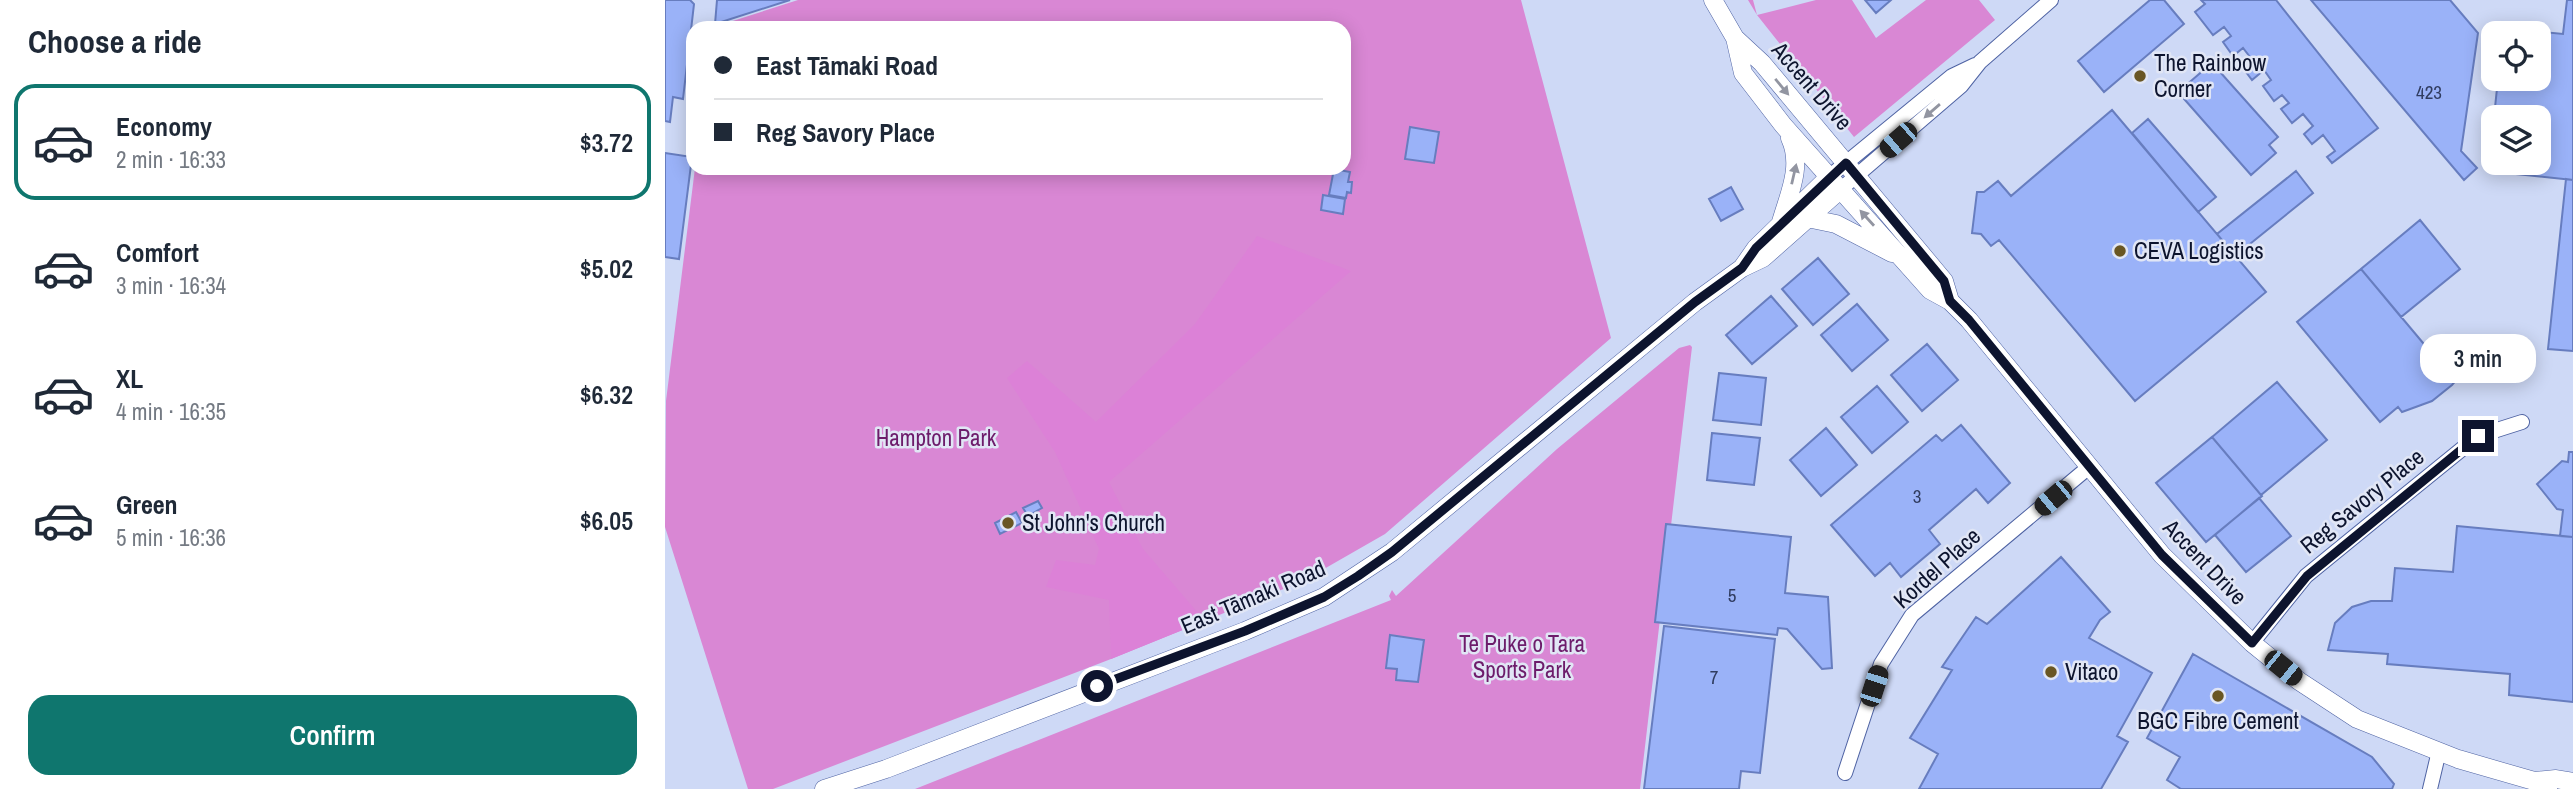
<!DOCTYPE html>
<html lang="en">
<head>
<meta charset="utf-8">
<style>
  body { margin:0; font-family:"Archivo Narrow",sans-serif; background:#f6f6f7; color:#1f2937; height:100vh; display:flex; flex-direction:column; font-size:26px; white-space:nowrap }
  * { box-sizing:border-box; margin:0 }
  p { font-size:23px; color:#747a83 }
  .icon { flex:none; width:38px; height:38px; fill:none; stroke:currentColor; stroke-width:2; stroke-linecap:round; stroke-linejoin:round }
  .map { position:relative; flex:1; overflow:hidden }
  .drawer { display:flex; flex-direction:column; background:#fff; width:665px }
  .drawer>* { flex:none }
  .banner { position:absolute; left:21px; top:21px; width:665px; height:154px; border-radius:21px; box-shadow:0 4px 18px #0003; display:grid; align-content:center; height:154px; padding:0 28px; background:#fff }
  .tools { position:absolute; left:1816px; top:21px; display:grid; gap:14px }
  .tools a { display:grid; place-items:center; width:70px; height:70px; border-radius:14px; background:#fff; box-shadow:0 4px 18px #0003; font-size:35px }
  .end { position:absolute; width:32px; height:32px; margin:-16px; border:9px solid #0d142e; background:#fff; box-shadow:0 0 0 4px #fff }
  .from { border-radius:50% }
  .bubble { position:absolute; height:49px; border-radius:21px; background:#fff; box-shadow:0 4px 18px #0003; font-size:23px; font-weight:600; line-height:49px; text-align:center }
  .car { position:absolute; width:21px; height:42px; margin:-21px -10px; border-radius:9px; box-shadow:0 0 5px 2px #0007; background:linear-gradient(#222 24%,#8ab4d8 0 40%,#222 0 76%,#8ab4d8 0 86%,#222 0) }
  .banner b { display:flex; align-items:center; gap:24px; height:66px; font-size:26px }
  .banner b+b { border-top:2px solid #e0e1e3 }
  .banner i { width:18px; height:18px; background:#1f2937 }
  ul { padding:0; list-style:none }
  li { display:flex; align-items:center; gap:21px; height:116px; margin:0 14px 10px; padding:0 14px; border:4px solid transparent; border-radius:21px }
  li div { flex:1 }
  li b { display:block; font-size:26px }
  li em { font-style:normal; font-weight:600 }
  li.current { border-color:#0f766e }
  li>.icon { width:63px; height:63px; stroke-width:1.5 }
  h2 { padding:0 28px; font-size:32px; line-height:84px }
  .button { display:flex; gap:14px; margin-top:auto; padding:14px 28px }
  .button a { flex:1; height:80px; border-radius:21px; background:#0f766e; color:#fff; font-size:28px; font-weight:600; line-height:80px; text-align:center }
  main { display:flex; flex:1; min-height:0 }
  .map>svg:first-child { display:block }
</style>
</head>
<body>
<main>
<section class="drawer">
<h2>Choose a ride</h2>
<ul>
<li class="current"><svg class="icon" aria-label="car" viewBox="0 0 24 24"><path d="M5 17H2v-5l4-1 3-4h7l3 4 3 1v5h-3M9 17h6M6 11h13"/><circle cx="7" cy="17" r="2"/><circle cx="17" cy="17" r="2"/></svg><div><b>Economy</b><p>2 min · 16:33</p></div><em>$3.72</em></li>
<li><svg class="icon" aria-label="car" viewBox="0 0 24 24"><path d="M5 17H2v-5l4-1 3-4h7l3 4 3 1v5h-3M9 17h6M6 11h13"/><circle cx="7" cy="17" r="2"/><circle cx="17" cy="17" r="2"/></svg><div><b>Comfort</b><p>3 min · 16:34</p></div><em>$5.02</em></li>
<li><svg class="icon" aria-label="car" viewBox="0 0 24 24"><path d="M5 17H2v-5l4-1 3-4h7l3 4 3 1v5h-3M9 17h6M6 11h13"/><circle cx="7" cy="17" r="2"/><circle cx="17" cy="17" r="2"/></svg><div><b>XL</b><p>4 min · 16:35</p></div><em>$6.32</em></li>
<li><svg class="icon" aria-label="car" viewBox="0 0 24 24"><path d="M5 17H2v-5l4-1 3-4h7l3 4 3 1v5h-3M9 17h6M6 11h13"/><circle cx="7" cy="17" r="2"/><circle cx="17" cy="17" r="2"/></svg><div><b>Green</b><p>5 min · 16:36</p></div><em>$6.05</em></li>
</ul>
<div class="button"><a>Confirm</a></div>
</section>
<div class="map">
<svg width="1908" height="789" viewBox="0 0 1908 789">
  <rect width="100%" height="100%" fill="#ced9f6"/>
  <!-- green -->
  <path fill="#d987d4" d="M133,0H856L946,338L720,534L638,581L446,659L108,789H83L0,527L1,401L30,168H679V28H46Z
    M1083,0H1088L1092,15L1151,0H1187L1211,38L1261,0H1314L1330,20L1189,137L1092,15Z
    M1025,345L1027,347L975,789H250L726,600L724,596L727,590L731,596L892,449L1014,348Z"/>
  <!-- forest -->
  <path fill="#dc81d7" d="M592,236L686,271L444,482L478,549L540,621L446,659L444,600L381,587L391,560L430,565L434,549L390,452L342,378L362,361L431,422L530,324Z"/>
  <!-- building -->
  <path fill="#9ab2f8" stroke="#677dbf" stroke-width="2" d="M0,0H25L29,4L18,99L8,97L5,122L0,121Z
    M52,0H125L50,24Z
    M1200,0H1226L1211,13Z
    M1485,0H1499L1519,24L1439,92L1413,61Z
    M1536,0H1611L1713,128L1667,163L1662,157L1670,151L1658,135L1647,144L1639,134L1648,126L1638,114L1627,123L1616,109L1624,103L1617,95L1609,101L1598,86L1606,80L1599,70L1587,80L1575,64L1585,57L1578,48L1568,56L1558,42L1566,36L1559,27L1548,35L1530,12L1540,4Z
    M1646,0H1785L1813,33L1796,151L1812,168L1799,180Z
    M1902,0H1908V180L1823,171L1829,119V163H1874V117H1829L1833,79H1874V33H1838V28L1898,34Z
    M1547,63L1613,137L1604,145L1611,153L1586,175L1513,92Z
    M1447,110L1601,292L1470,401L1334,240L1326,246L1316,234L1307,233L1312,192H1319L1333,181L1346,196Z
    M1483,119L1551,197L1533,212L1467,133Z
    M745,127L774,132L769,163L740,159Z
    M0,153L27,157L14,259L0,257Z
    M669,169L685,172L683,182H687L686,193L682,192L681,198L664,195Z
    M1631,171L1648,193L1570,256L1552,234Z
    M1901,179L1908,180V351L1883,349Z
    M1066,187L1078,209L1056,221L1044,199Z
    M658,195L680,199L678,214L656,210Z
    M1755,220L1795,269L1736,317L1696,269Z
    M1153,258L1184,294L1148,325L1117,289Z
    M1696,269L1779,368L1788,360L1798,372L1787,385L1767,401L1737,412L1733,407L1715,422L1632,322Z
    M1106,296L1132,326L1087,364L1061,335Z
    M1192,304L1223,340L1187,371L1156,335Z
    M1262,344L1293,380L1257,411L1226,375Z
    M1054,373L1101,378L1096,425L1048,420Z
    M1612,382L1662,440L1596,495L1547,437Z
    M1212,386L1243,422L1207,453L1176,417Z
    M1296,425L1345,483L1323,503L1311,489L1264,530L1275,544L1236,577L1225,563L1210,576L1166,525L1271,435L1277,441Z
    M1161,428L1192,465L1156,496L1125,460Z
    M1047,433L1095,438L1089,485L1042,480Z
    M1547,437L1597,496L1541,542L1491,483Z
    M1904,452H1908V537L1895,536L1898,510L1892,509L1872,484L1897,461L1903,462Z
    M1594,498L1626,536L1581,572L1550,535Z
    M373,501L377,508L363,516L358,508Z
    M351,512L357,523L335,534L330,523Z
    M1001,524L1126,537L1120,593L1163,597L1167,668L1157,669L1122,629L1113,628L1112,635L990,622Z
    M1792,526L1908,537V702L1844,695L1845,674L1722,664L1723,654L1663,650L1670,623L1687,607L1706,601H1727L1730,568L1788,572Z
    M1396,557L1445,612L1435,620L1424,638L1487,673L1452,736L1463,742L1436,789H1254L1273,754L1245,738L1287,670L1277,667L1311,617L1322,624Z
    M999,626L1110,639L1095,773L1076,771L1074,789H979Z
    M725,635L759,640L753,682L731,680L732,669L721,668Z
    M1528,654L1707,757L1729,784L1727,789H1516L1502,780L1515,757L1482,738Z"/>
  <g fill="none" stroke-linecap="round" stroke-linejoin="round">
    <!-- minor casing -->
    <g stroke="#4f63a3" stroke-width="16">
      <path id="minor" d="M1164,177L1287,76L1310,65
        M1176,189L1296,86L1315,62L1386,0
        M1587,643L1641,576L1739,496L1813,436L1857,422
        M1180,773L1216,664L1247,615L1424,467
        M1765,789L1774,751"/>
    </g>
    <!-- major casing -->
    <g stroke="#4f63a3" stroke-width="19">
      <path id="major" d="M1048,0L1070,38L1078,73L1118,125L1265,290L1285,301L1304,320L1497,555L1587,643L1634,681L1692,719L1793,759L1869,781L1883,789
        M1070,38L1097,63L1279,281L1285,301
        M1142,218L1171,224L1227,253
        M1116,222C1124,194 1138,166 1125,138
        M1077,268L1091,248L1164,177
        M1869,781L1891,779L1908,782
        M159,789L221,769L580,631L659,597L727,552L1030,302L1077,268L1098,258L1176,189"/>
    </g>
    <!-- minor -->
    <use href="#minor" stroke="#fff" stroke-width="14"/>
    <!-- major -->
    <use href="#major" stroke="#fff" stroke-width="18"/>
  </g>
  <!-- one-way arrows -->
  <defs><path id="oneway-solid" d="M-6-.8H1V-3.2L6.5 0L1 3.2V.8H-6Z" transform="scale(1.75)"/></defs>
  <g fill="#9295a1">
    <use href="#oneway-solid" transform="translate(1117 87) rotate(50)"/>
    <use href="#oneway-solid" transform="translate(1267 111) rotate(139)"/>
    <use href="#oneway-solid" transform="translate(1129 174) rotate(-77)"/>
    <use href="#oneway-solid" transform="translate(1202 218) rotate(-132)"/>
  </g>
  <g fill="none" stroke-linecap="round" stroke-linejoin="round">
    <!-- route -->
    <path stroke="#0d142e" stroke-width="9" d="M432,686L580,631L659,597L693,576L727,552L1030,302L1077,268L1091,248L1181,163L1279,281L1285,301L1304,320L1497,555L1587,643L1642,576L1813,436"/>
  </g>
  <!-- markers -->
  <g fill="#695624" stroke="#e1e6f5" stroke-width="2.5">
    <circle cx="1475" cy="76" r="7"/>
    <circle cx="1455" cy="251" r="7"/>
    <circle cx="343" cy="523" r="7"/>
    <circle cx="1386" cy="672" r="7"/>
    <circle cx="1553" cy="696" r="7"/>
  </g>
  <g text-anchor="middle" stroke-width="5" stroke-linejoin="round" paint-order="stroke">
    <!-- number labels -->
    <g font-size="19" fill="#303c60">
      <text x="1764" y="99">423</text>
      <text x="1252" y="503">3</text>
      <text x="1067" y="602">5</text>
      <text x="1049" y="684">7</text>
    </g>
    <!-- poi labels -->
    <g font-size="23" fill="#0d142e" stroke="#e1e6f5" text-anchor="start">
      <text x="1489" y="71">The Rainbow<tspan x="1489" dy="26">Corner</tspan></text>
      <text x="1469" y="259">CEVA Logistics</text>
      <text x="357" y="531">St John's Church</text>
      <text x="1400" y="680">Vitaco</text>
      <text x="1553" y="729" text-anchor="middle">BGC Fibre Cement</text>
    </g>
    <!-- street labels -->
    <g font-size="23" fill="#0d142e" stroke="#e1e6f5">
      <text transform="translate(1147 86) rotate(49)" y="8">Accent Drive</text>
      <text transform="translate(1697 501) rotate(-39)" y="8">Reg Savory Place</text>
      <text transform="translate(1540 562) rotate(46)" y="8">Accent Drive</text>
      <text transform="translate(1272 568) rotate(-42)" y="8">Kordel Place</text>
      <text transform="translate(588 597) rotate(-23)" y="8">East Tāmaki Road</text>
    </g>
    <!-- park labels -->
    <g font-size="23" fill="#6d1c6b" stroke="#e1e6f5">
      <text x="271" y="446">Hampton Park</text>
      <text x="857" y="652">Te Puke o Tara<tspan x="857" dy="26">Sports Park</tspan></text>
    </g>
  </g>
</svg>
<div class="tools">
<a><svg class="icon" aria-label="locate" viewBox="0 0 24 24"><circle cx="12" cy="12" r="6"/><path d="M12 2v4M12 18v4M2 12h4M18 12h4"/></svg></a>
<a><svg class="icon" aria-label="layers" viewBox="0 0 24 24"><path d="M12 4l9 5-9 5-9-5zM3 14l9 5 9-5"/></svg></a>
</div>
<i class="end from" style="left:432px;top:686px"></i>
<i class="end" style="left:1813px;top:436px"></i>
<div class="bubble" style="left:1755px;top:334px;width:116px">3 min</div>
<i class="car" style="left:1233px;top:140px;rotate:229deg"></i>
<i class="car" style="left:1388px;top:498px;rotate:230deg"></i>
<i class="car" style="left:1618px;top:668px;rotate:129deg"></i>
<i class="car" style="left:1209px;top:686px;rotate:18deg"></i>
<div class="banner">
<b><i class="from"></i>East Tāmaki Road</b>
<b><i></i>Reg Savory Place</b>
</div>
</div>
</main>
</body>
</html>
